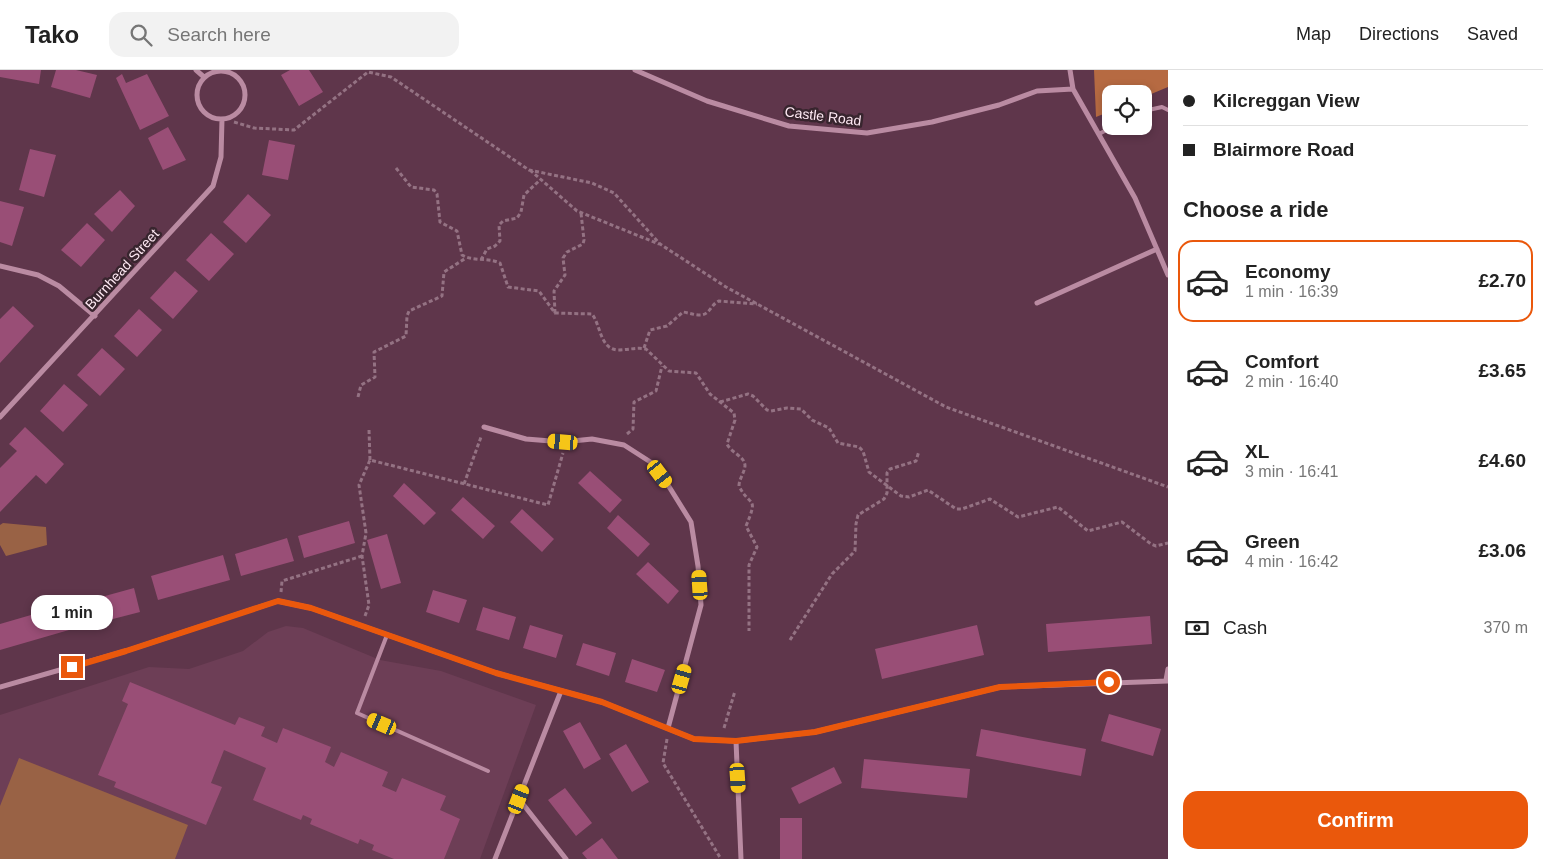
<!DOCTYPE html>
<html lang="en">
<head>
<meta charset="utf-8">
<style>
  body { margin:0; font-family:Helvetica,sans-serif; background:#f2f2f2; color:#222; height:100vh; display:flex; flex-direction:column; font-size:19px; white-space:nowrap }
  * { box-sizing:border-box; margin:0 }
  p { font-size:16px; color:#767676 }
  .icon { flex:none; width:28px; height:28px; fill:none; stroke:currentColor; stroke-width:2; stroke-linecap:round; stroke-linejoin:round }
  .map { position:relative; flex:1; overflow:hidden }
  .drawer { display:flex; flex-direction:column; background:#fff; width:375px }
  .drawer>* { flex:none }
  .banner { display:grid; align-content:center; height:110px; padding:0 15px; background:#fff }
  .fabs { position:absolute; left:1102px; top:15px; display:grid; gap:10px }
  .fabs a { display:grid; place-items:center; width:50px; height:50px; border-radius:10px; background:#fff; box-shadow:0 2px 8px #0003; font-size:25px }
  .end { position:absolute; width:22px; height:22px; margin:-11px; border:6px solid #ea580c; background:#fff; box-shadow:0 0 0 2px #fff }
  .from { border-radius:50% }
  .bubble { position:absolute; height:35px; border-radius:15px; background:#fff; box-shadow:0 2px 8px #0003; font-size:16px; font-weight:800; line-height:35px; text-align:center }
  .car { position:absolute; width:15px; height:30px; margin:-15px -8px; border-radius:6px; box-shadow:0 0 4px 1px #0007; background:linear-gradient(#f5c518 24%,#345 0 40%,#f5c518 0 76%,#345 0 86%,#f5c518 0) }
  .banner b { display:flex; align-items:center; gap:18px; height:48px; font-size:19px }
  .banner b+b { border-top:1px solid #e0e0e0 }
  .banner i { width:12px; height:12px; background:#222 }
  ul { padding:0; list-style:none }
  li { display:flex; align-items:center; gap:15px; height:82px; margin:0 10px 8px; padding:0 5px; border:2px solid transparent; border-radius:15px }
  li div { flex:1 }
  li b { display:block; font-size:19px }
  li em { font-style:normal; font-weight:800 }
  li.current { border-color:#ea580c }
  li>.icon { width:45px; height:45px; stroke-width:1.5 }
  h2 { padding:0 15px; font-size:22px; line-height:60px }
  .pay { display:flex; align-items:center; gap:12px; height:55px; padding:0 15px; font-size:19px }
  .pay p { margin-inline-start:auto }
  .cta { display:flex; gap:10px; margin-top:auto; padding:10px 15px }
  .cta a { flex:1; height:58px; border-radius:15px; background:#ea580c; color:#fff; font-size:20px; font-weight:800; line-height:58px; text-align:center }
  header { display:flex; align-items:center; gap:30px; box-sizing:border-box; height:70px; padding:0 25px; background:#fff; border-bottom:1px solid #e0e0e0 }
  header strong { font-size:24px }
  nav { display:flex; gap:28px; margin-inline-start:auto; font-size:18px }
  .search { width:350px; height:45px; background:#f2f2f2; display:flex; align-items:center; gap:12px; box-sizing:border-box; padding:0 18px; border-radius:15px; color:#767676; font-size:19px }
  main { display:flex; flex:1; min-height:0 }
  .map>svg:first-child { display:block }
</style>
</head>
<body>
<header>
<strong>Tako</strong>
<div class="search"><svg class="icon" aria-label="search" viewBox="0 0 24 24"><circle cx="10" cy="10" r="6"/><path d="M15 15l6 6"/></svg>Search here</div>
<nav><a>Map</a><a>Directions</a><a>Saved</a></nav>
</header>
<main>
<div class="map">
<svg width="1168" height="789" viewBox="0 0 1168 789">
  <rect width="100%" height="100%" fill="#5f364b"/>
  <!-- built -->
  <path fill="#6d3e56" d="M286,556L303,558L380,590L441,601L536,635L480,789H0V645L149,597L189,599L243,581L268,562Z"/>
  <!-- green -->
  <path fill="#996245" d="M3,453L46,457L47,475L6,486L0,475V455Z
    M19,688L188,755L175,789H0V736Z"/>
  <!-- forest -->
  <path fill="#b66a42" d="M1094,0H1168V17L1144,27V24H1111V41L1096,47Z"/>
  <!-- building -->
  <path fill="#994e76" d="M0,0H41L39,14L0,7Z
    M56,0H76L97,5L90,28L51,17Z
    M290,0H309L323,22L299,36L281,5Z
    M122,4L126,13L147,4L169,46L140,60L116,8Z
    M168,57L186,90L163,100L148,68Z
    M269,70L295,75L288,110L262,105Z
    M30,79L56,85L44,127L19,120Z
    M120,120L135,136L112,162L94,144Z
    M248,124L271,145L246,173L223,152Z
    M0,131L24,137L12,176L0,172Z
    M87,153L105,170L81,197L61,180Z
    M211,163L234,184L209,211L186,190Z
    M175,201L198,221L173,249L150,228Z
    M13,236L34,256L0,293V249Z
    M139,239L162,260L137,287L114,266Z
    M102,278L125,299L100,326L77,305Z
    M64,314L88,335L63,362L40,341Z
    M25,357L64,394L46,414L36,405L0,442V398L17,381L9,374Z
    M590,401L622,430L610,443L578,413Z
    M404,413L436,443L424,455L393,426Z
    M463,427L495,456L483,469L451,440Z
    M522,439L554,469L542,482L510,452Z
    M618,445L650,474L638,487L607,458Z
    M349,451L355,473L304,488L298,466Z
    M387,464L401,513L381,519L367,470Z
    M287,468L294,491L241,506L235,484Z
    M223,485L230,510L158,530L151,506Z
    M648,492L679,521L668,534L636,504Z
    M134,518L140,542L82,557L76,534Z
    M433,520L467,530L459,553L426,542Z
    M62,536L69,560L0,580V554Z
    M483,537L516,547L509,570L476,560Z
    M1150,546L1152,574L1048,582L1046,554Z
    M530,555L563,565L556,588L523,578Z
    M977,555L984,585L882,609L875,579Z
    M583,573L616,583L609,606L576,595Z
    M632,589L665,600L657,622L625,612Z
    M130,612L235,655L239,647L265,657L261,666L277,673L283,658L331,677L325,692L334,697L341,682L388,702L382,716L396,722L402,708L446,726L440,740L460,749L444,789H394L372,780L374,775L360,769L358,774L310,754L312,749L303,745L301,750L253,730L266,698L224,680L211,713L222,717L206,755L114,717L116,712L98,705L128,634L122,631Z
    M1109,644L1161,659L1153,686L1101,671Z
    M580,652L601,689L584,699L563,661Z
    M981,659L1086,679L1081,706L976,686Z
    M626,674L649,712L632,722L609,684Z
    M864,689L970,699L967,728L861,718Z
    M834,697L842,713L799,734L791,718Z
    M565,718L592,753L576,766L548,730Z
    M780,748H802V789H780Z
    M602,768L618,789H587L582,783Z"/>
  <g fill="none" stroke-linecap="round" stroke-linejoin="round">
    <!-- path -->
    <path stroke="#947283" stroke-width="3" stroke-dasharray="4 2.5" stroke-linecap="butt" d="M234,52L254,58L294,60L368,2L391,7L529,100L592,113L614,123L660,174L726,217L946,337L1168,417
      M396,98L411,117L434,120L437,124L440,152L457,161L462,185C474,192 487,187 500,193L508,217L539,221L555,243L592,244C601,256 600,279 618,280C628,280 637,277 646,279L669,301L696,303L710,324L734,343L735,350L727,374C731,383 745,386 745,396C744,404 739,409 739,416C750,438 759,425 746,456L757,477L749,495V561
      M530,100L577,141L659,174
      M481,190L487,179L495,176L500,171L499,155L503,151L517,148L521,142L524,125L540,110
      M555,243L554,221L565,205L563,188L567,182L583,174L584,170L581,143
      M644,278L650,260L667,256L683,242C689,243 694,245 700,245C710,245 711,234 719,231L757,234
      M358,327L361,315L375,307L374,282L406,266L407,246L409,241L442,226L444,202L466,188
      M720,332L748,324L753,326L767,340L771,341L787,338L801,339L812,350L829,358L838,373L859,377L863,381L869,402L901,426L909,427L928,420L956,439H962L990,429L1018,447L1058,437L1088,461L1122,452L1151,474L1156,476L1168,473
      M369,360L370,390
      M627,364L633,359L634,332L656,321L662,296
      M464,414L481,367
      M281,522L282,511L362,486
      M365,546L369,535L362,486L366,463L359,415L370,390L548,435L563,383
      M790,570L832,504L855,481L856,454L858,445L884,429L887,423V403L890,399L916,391L919,381
      M724,658L735,621
      M667,669L663,693L721,789"/>
    <!-- lane -->
    <path stroke="#ba8ba2" stroke-width="4" d="M1144,41L1162,37L1168,40
      M1099,64L1114,56
      M387,565L357,643L488,701"/>
    <!-- street -->
    <path stroke="#ba8ba2" stroke-width="5" d="M196,0L204,7
      M635,0L707,31L789,56L867,63L932,52L999,35L1037,21L1073,19
      M1070,0L1073,19L1135,128L1168,205
      M197 25a24 24 0 1 1 48 0a24 24 0 1 1-48 0Z
      M0,196L38,205L59,216L95,246
      M1037,233L1157,179
      M0,347L213,116L221,87L222,49
      M484,357L526,369L563,372L592,369L624,375L652,393L668,415L691,452L698,496L701,535L668,658
      M1166,610L1168,599
      M0,617L126,581L278,531L311,538L496,603L602,632L694,669L736,671L815,662L1000,617L1168,611
      M736,671L741,789
      M519,729L566,789
      M495,789L561,621"/>
  </g>
  <g fill="none" stroke-linecap="round" stroke-linejoin="round">
    <!-- route -->
    <path stroke="#ea580c" stroke-width="6" d="M72,597L126,581L278,531L311,538L496,603L602,632L694,669L736,671L815,662L1000,617L1109,612"/>
  </g>
  <g text-anchor="middle" stroke-width="5" stroke-linejoin="round" paint-order="stroke">
    <!-- street labels -->
    <g font-size="14" fill="#fee9f3" stroke="#38252e">
      <text transform="translate(823 46) rotate(7)" y="5">Castle Road</text>
      <text transform="translate(122 199) rotate(-48)" y="5">Burnhead Street</text>
    </g>
  </g>
</svg>
<div class="fabs">
<a><svg class="icon" aria-label="locate" viewBox="0 0 24 24"><circle cx="12" cy="12" r="6"/><path d="M12 2v4M12 18v4M2 12h4M18 12h4"/></svg></a>
</div>
<i class="end from" style="left:1109px;top:612px"></i>
<i class="end" style="left:72px;top:597px"></i>
<div class="bubble" style="left:31px;top:525px;width:82px">1 min</div>
<i class="car" style="left:563px;top:372px;rotate:275deg"></i>
<i class="car" style="left:660px;top:404px;rotate:143deg"></i>
<i class="car" style="left:700px;top:515px;rotate:356deg"></i>
<i class="car" style="left:682px;top:609px;rotate:16deg"></i>
<i class="car" style="left:382px;top:654px;rotate:293deg"></i>
<i class="car" style="left:738px;top:708px;rotate:176deg"></i>
<i class="car" style="left:519px;top:729px;rotate:21deg"></i>
</div>
<section class="drawer">
<div class="banner">
<b><i class="from"></i>Kilcreggan View</b>
<b><i></i>Blairmore Road</b>
</div>
<h2>Choose a ride</h2>
<ul>
<li class="current"><svg class="icon" aria-label="car" viewBox="0 0 24 24"><path d="M5 17H2v-5l4-1 3-4h7l3 4 3 1v5h-3M9 17h6M6 11h13"/><circle cx="7" cy="17" r="2"/><circle cx="17" cy="17" r="2"/></svg><div><b>Economy</b><p>1 min · 16:39</p></div><em>£2.70</em></li>
<li><svg class="icon" aria-label="car" viewBox="0 0 24 24"><path d="M5 17H2v-5l4-1 3-4h7l3 4 3 1v5h-3M9 17h6M6 11h13"/><circle cx="7" cy="17" r="2"/><circle cx="17" cy="17" r="2"/></svg><div><b>Comfort</b><p>2 min · 16:40</p></div><em>£3.65</em></li>
<li><svg class="icon" aria-label="car" viewBox="0 0 24 24"><path d="M5 17H2v-5l4-1 3-4h7l3 4 3 1v5h-3M9 17h6M6 11h13"/><circle cx="7" cy="17" r="2"/><circle cx="17" cy="17" r="2"/></svg><div><b>XL</b><p>3 min · 16:41</p></div><em>£4.60</em></li>
<li><svg class="icon" aria-label="car" viewBox="0 0 24 24"><path d="M5 17H2v-5l4-1 3-4h7l3 4 3 1v5h-3M9 17h6M6 11h13"/><circle cx="7" cy="17" r="2"/><circle cx="17" cy="17" r="2"/></svg><div><b>Green</b><p>4 min · 16:42</p></div><em>£3.06</em></li>
</ul>
<div class="pay"><svg class="icon" aria-label="cash" viewBox="0 0 24 24"><path d="M3 7h18v10H3z"/><circle cx="12" cy="12" r="2"/></svg>Cash<p>370 m</p></div>
<div class="cta"><a>Confirm</a></div>
</section>
</main>
</body>
</html>
